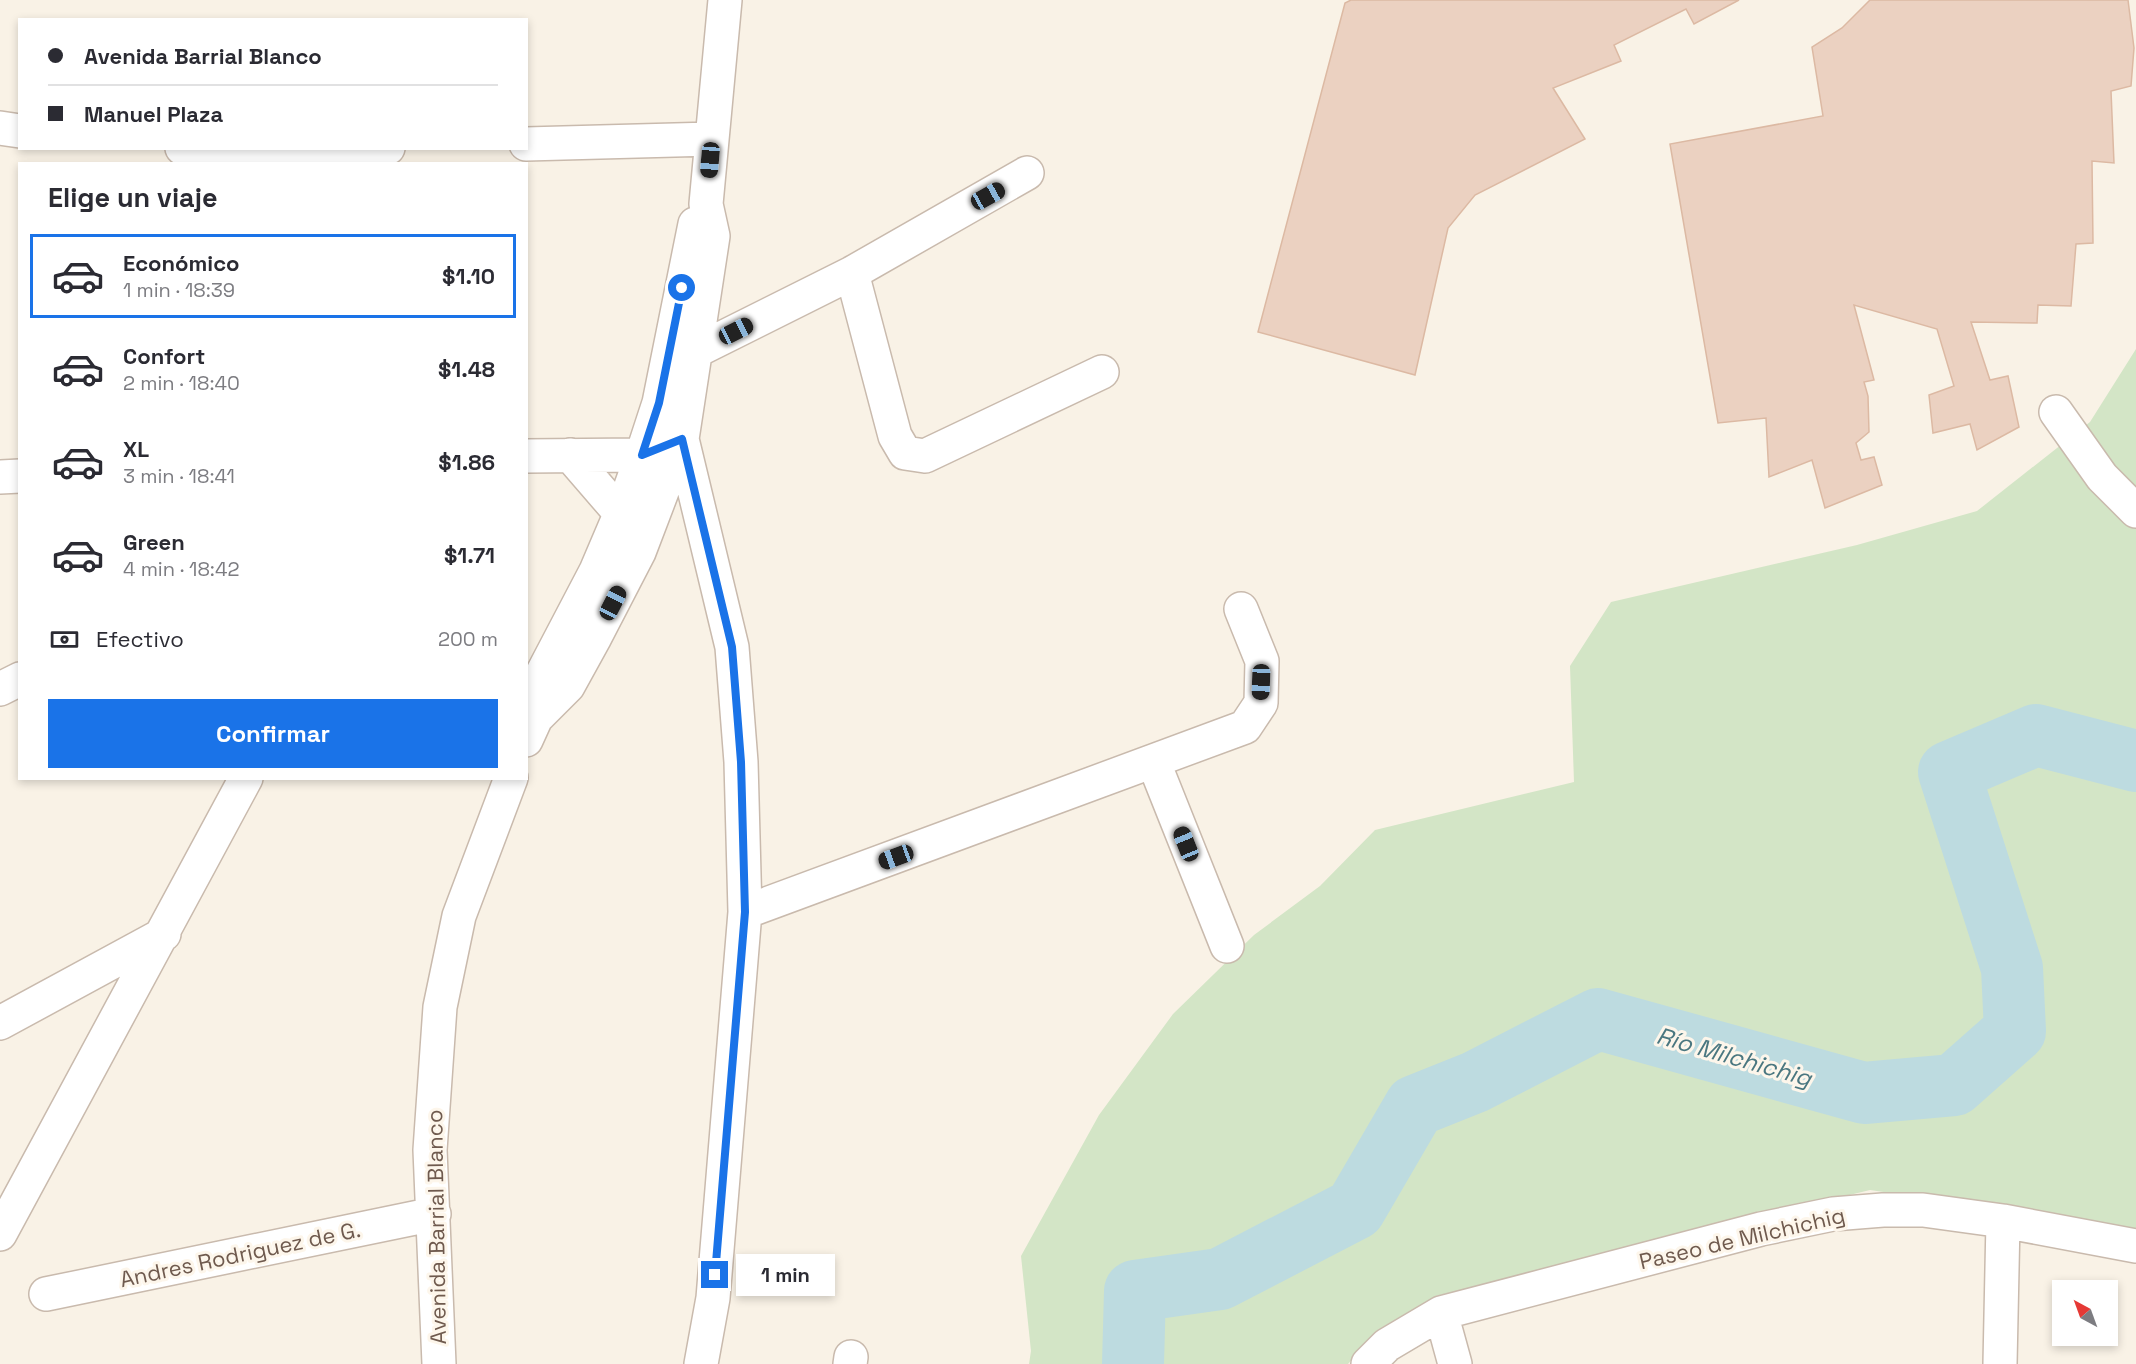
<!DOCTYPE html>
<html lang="es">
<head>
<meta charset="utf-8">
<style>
  body { margin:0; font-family:"Space Grotesk",sans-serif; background:#f7f7f7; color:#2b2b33; height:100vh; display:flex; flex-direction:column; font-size:22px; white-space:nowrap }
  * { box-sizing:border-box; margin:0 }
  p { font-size:20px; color:#7c7c81 }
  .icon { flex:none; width:33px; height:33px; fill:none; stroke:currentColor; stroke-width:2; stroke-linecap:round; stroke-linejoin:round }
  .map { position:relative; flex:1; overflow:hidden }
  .sheet { position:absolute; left:18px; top:162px; width:510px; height:618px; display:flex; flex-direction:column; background:#fff; border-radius:0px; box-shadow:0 3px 9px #0003 }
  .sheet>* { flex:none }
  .banner { position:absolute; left:18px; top:18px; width:510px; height:132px; border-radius:0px; box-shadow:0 3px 9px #0003; display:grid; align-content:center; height:132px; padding:0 30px; background:#fff }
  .needle { width:39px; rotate:319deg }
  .fabs { position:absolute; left:2052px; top:1280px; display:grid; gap:12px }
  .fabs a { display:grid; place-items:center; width:66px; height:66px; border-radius:0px; background:#fff; box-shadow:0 3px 9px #0003; font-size:30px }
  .end { position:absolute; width:27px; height:27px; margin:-14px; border:8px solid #1a73e8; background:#fff; box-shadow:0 0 0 3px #fff }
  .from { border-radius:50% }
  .bubble { position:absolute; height:42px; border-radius:0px; background:#fff; box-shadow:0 3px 9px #0003; font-size:20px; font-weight:600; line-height:42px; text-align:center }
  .car { position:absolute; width:18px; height:36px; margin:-18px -9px; border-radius:8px; box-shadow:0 0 4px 2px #0007; background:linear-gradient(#222 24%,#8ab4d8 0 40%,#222 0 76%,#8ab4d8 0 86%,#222 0) }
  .banner b { display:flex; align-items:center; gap:21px; height:57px; font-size:22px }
  .banner b+b { border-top:2px solid #e1e1e2 }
  .banner i { width:15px; height:15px; background:#2b2b33 }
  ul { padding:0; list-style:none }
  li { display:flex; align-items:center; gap:18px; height:84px; margin:0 12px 9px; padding:0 18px; border:3px solid transparent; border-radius:0px }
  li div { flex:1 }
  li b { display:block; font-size:22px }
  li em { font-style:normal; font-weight:600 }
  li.active { border-color:#1a73e8 }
  li>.icon { width:54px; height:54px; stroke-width:1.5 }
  h2 { padding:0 30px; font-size:27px; line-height:72px }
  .pay { display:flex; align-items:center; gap:15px; height:66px; padding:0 30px; font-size:22px }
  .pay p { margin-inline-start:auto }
  .cta { display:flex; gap:12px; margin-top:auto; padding:12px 30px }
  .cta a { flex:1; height:69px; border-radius:0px; background:#1a73e8; color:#fff; font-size:24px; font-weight:600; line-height:69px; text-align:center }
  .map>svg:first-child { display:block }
</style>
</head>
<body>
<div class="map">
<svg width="2136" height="1364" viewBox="0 0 2136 1364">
  <rect width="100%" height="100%" fill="#f9f2e6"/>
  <!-- green -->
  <path fill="#d3e5c6" d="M2136,349V1229L1870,1190L1436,1296L1376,1331L1348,1364H1029L1031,1351L1021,1256L1099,1115L1173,1014L1254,935L1320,886L1375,830L1574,782L1570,666L1611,602L1857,545L1977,511L2090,422Z"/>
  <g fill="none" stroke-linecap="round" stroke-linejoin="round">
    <!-- river -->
    <path stroke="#bddbe0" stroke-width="62" d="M1133,1364L1135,1291L1220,1279L1355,1209L1415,1106L1475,1082L1598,1019L1864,1093L1954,1085L2015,1031L2012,968L1949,772L2036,735L2136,761"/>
  </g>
  <!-- building -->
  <path fill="#ebd1c1" stroke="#dcb9a3" stroke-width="1.5" d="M1351,0H1739L1694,24L1686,9L1614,45L1621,61L1553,88L1585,139L1475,195L1448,228L1415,375L1258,332L1345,3Z
    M1870,0H2128L2134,48L2131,86L2111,91L2114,163L2092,161L2093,243L2076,244L2071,306L2038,305L2037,323L1971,322L1990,380L2008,376L2019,427L1977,450L1970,424L1933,433L1929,395L1954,386L1937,329L1854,305L1874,380L1864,382L1868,396L1869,432L1856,443L1861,460L1874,457L1882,485L1825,508L1812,460L1769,477L1766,418L1718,423L1670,144L1823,116L1812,47L1842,28Z"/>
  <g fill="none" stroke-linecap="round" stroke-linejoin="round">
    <!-- minor casing -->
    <g stroke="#c9baad" stroke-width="36">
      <path id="minor" d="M0,128L20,131
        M526,144L712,139
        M182,148L226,153L388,148
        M852,273L895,436L905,453L925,456L1102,372
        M698,350L852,273L1027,173
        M2056,412L2102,477L2136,511
        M570,455L621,514
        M526,456L642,455L682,439L732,647L741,762L745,912L713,1298L701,1364
        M0,477L20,476
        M0,689L20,679
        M536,718L568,686L595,637L639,552L682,439L713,236L706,204L725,0
        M526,740L536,718L541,676L596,571L625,503L642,455L659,403L695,224
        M1154,763L1227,946
        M745,912L1245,727L1261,703L1262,661L1241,609
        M0,1023L164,934
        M0,1234L246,778
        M46,1294L434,1214
        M1441,1313L1455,1364
        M439,1364L430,1150L440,1007L459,916L511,778
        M850,1364L851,1357
        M1368,1364L1387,1345L1441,1313L1761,1229L1833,1214L1883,1210H1923L2003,1221L2136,1246
        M2000,1364L2003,1221"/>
    </g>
    <!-- minor -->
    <use href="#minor" stroke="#fff" stroke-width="33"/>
  </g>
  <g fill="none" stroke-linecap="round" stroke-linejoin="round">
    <!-- route -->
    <path stroke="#1a73e8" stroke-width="8" d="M682,288L659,403L642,455L682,439L732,647L741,762L745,912L715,1275"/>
  </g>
  <g text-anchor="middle" stroke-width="6" stroke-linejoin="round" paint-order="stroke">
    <!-- street labels -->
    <g font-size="22" fill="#6f5a4e" stroke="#fdf6eb">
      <text transform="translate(436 1227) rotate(-91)" y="8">Avenida Barrial Blanco</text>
      <text transform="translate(1742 1238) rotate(-13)" y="8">Paseo de Milchichig</text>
      <text transform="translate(240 1254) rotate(-12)" y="8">Andres Rodriguez de G.</text>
    </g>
    <!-- water labels -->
    <g font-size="24" font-style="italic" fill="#4a7780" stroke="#fdf6eb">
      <text transform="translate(1734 1057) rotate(16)" y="8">Río Milchichig</text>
    </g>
  </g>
</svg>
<div class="fabs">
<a><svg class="needle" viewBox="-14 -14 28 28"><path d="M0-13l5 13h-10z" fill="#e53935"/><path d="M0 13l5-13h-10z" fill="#7c7c81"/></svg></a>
</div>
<i class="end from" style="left:682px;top:288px"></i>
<i class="end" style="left:715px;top:1275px"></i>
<div class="bubble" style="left:736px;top:1254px;width:99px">1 min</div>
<i class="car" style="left:710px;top:160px;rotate:185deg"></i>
<i class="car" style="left:988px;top:196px;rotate:61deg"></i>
<i class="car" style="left:736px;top:331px;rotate:63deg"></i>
<i class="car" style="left:613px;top:603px;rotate:27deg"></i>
<i class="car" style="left:1261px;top:682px;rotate:182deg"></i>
<i class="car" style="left:1186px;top:844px;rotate:338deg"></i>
<i class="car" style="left:896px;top:857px;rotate:250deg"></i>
<div class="banner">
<b><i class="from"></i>Avenida Barrial Blanco</b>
<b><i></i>Manuel Plaza</b>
</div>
<section class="sheet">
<h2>Elige un viaje</h2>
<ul>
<li class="active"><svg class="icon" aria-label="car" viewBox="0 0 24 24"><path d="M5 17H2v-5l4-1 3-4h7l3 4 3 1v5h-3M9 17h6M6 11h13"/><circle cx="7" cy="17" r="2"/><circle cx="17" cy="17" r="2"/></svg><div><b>Económico</b><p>1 min · 18:39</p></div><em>$1.10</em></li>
<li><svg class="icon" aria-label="car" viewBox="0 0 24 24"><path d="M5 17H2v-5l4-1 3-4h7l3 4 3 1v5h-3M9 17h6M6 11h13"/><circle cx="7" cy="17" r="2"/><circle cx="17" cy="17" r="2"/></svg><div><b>Confort</b><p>2 min · 18:40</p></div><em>$1.48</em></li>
<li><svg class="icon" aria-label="car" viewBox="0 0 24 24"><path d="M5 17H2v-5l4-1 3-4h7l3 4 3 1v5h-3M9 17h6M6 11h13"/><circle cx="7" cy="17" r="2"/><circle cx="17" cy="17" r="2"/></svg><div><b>XL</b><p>3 min · 18:41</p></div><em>$1.86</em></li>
<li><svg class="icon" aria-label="car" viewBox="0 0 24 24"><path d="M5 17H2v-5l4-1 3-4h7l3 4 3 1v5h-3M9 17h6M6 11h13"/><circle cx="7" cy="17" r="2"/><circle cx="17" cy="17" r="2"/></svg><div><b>Green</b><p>4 min · 18:42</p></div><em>$1.71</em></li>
</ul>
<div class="pay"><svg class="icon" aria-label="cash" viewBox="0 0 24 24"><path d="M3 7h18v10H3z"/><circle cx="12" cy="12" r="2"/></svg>Efectivo<p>200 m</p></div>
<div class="cta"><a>Confirmar</a></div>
</section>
</div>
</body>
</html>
